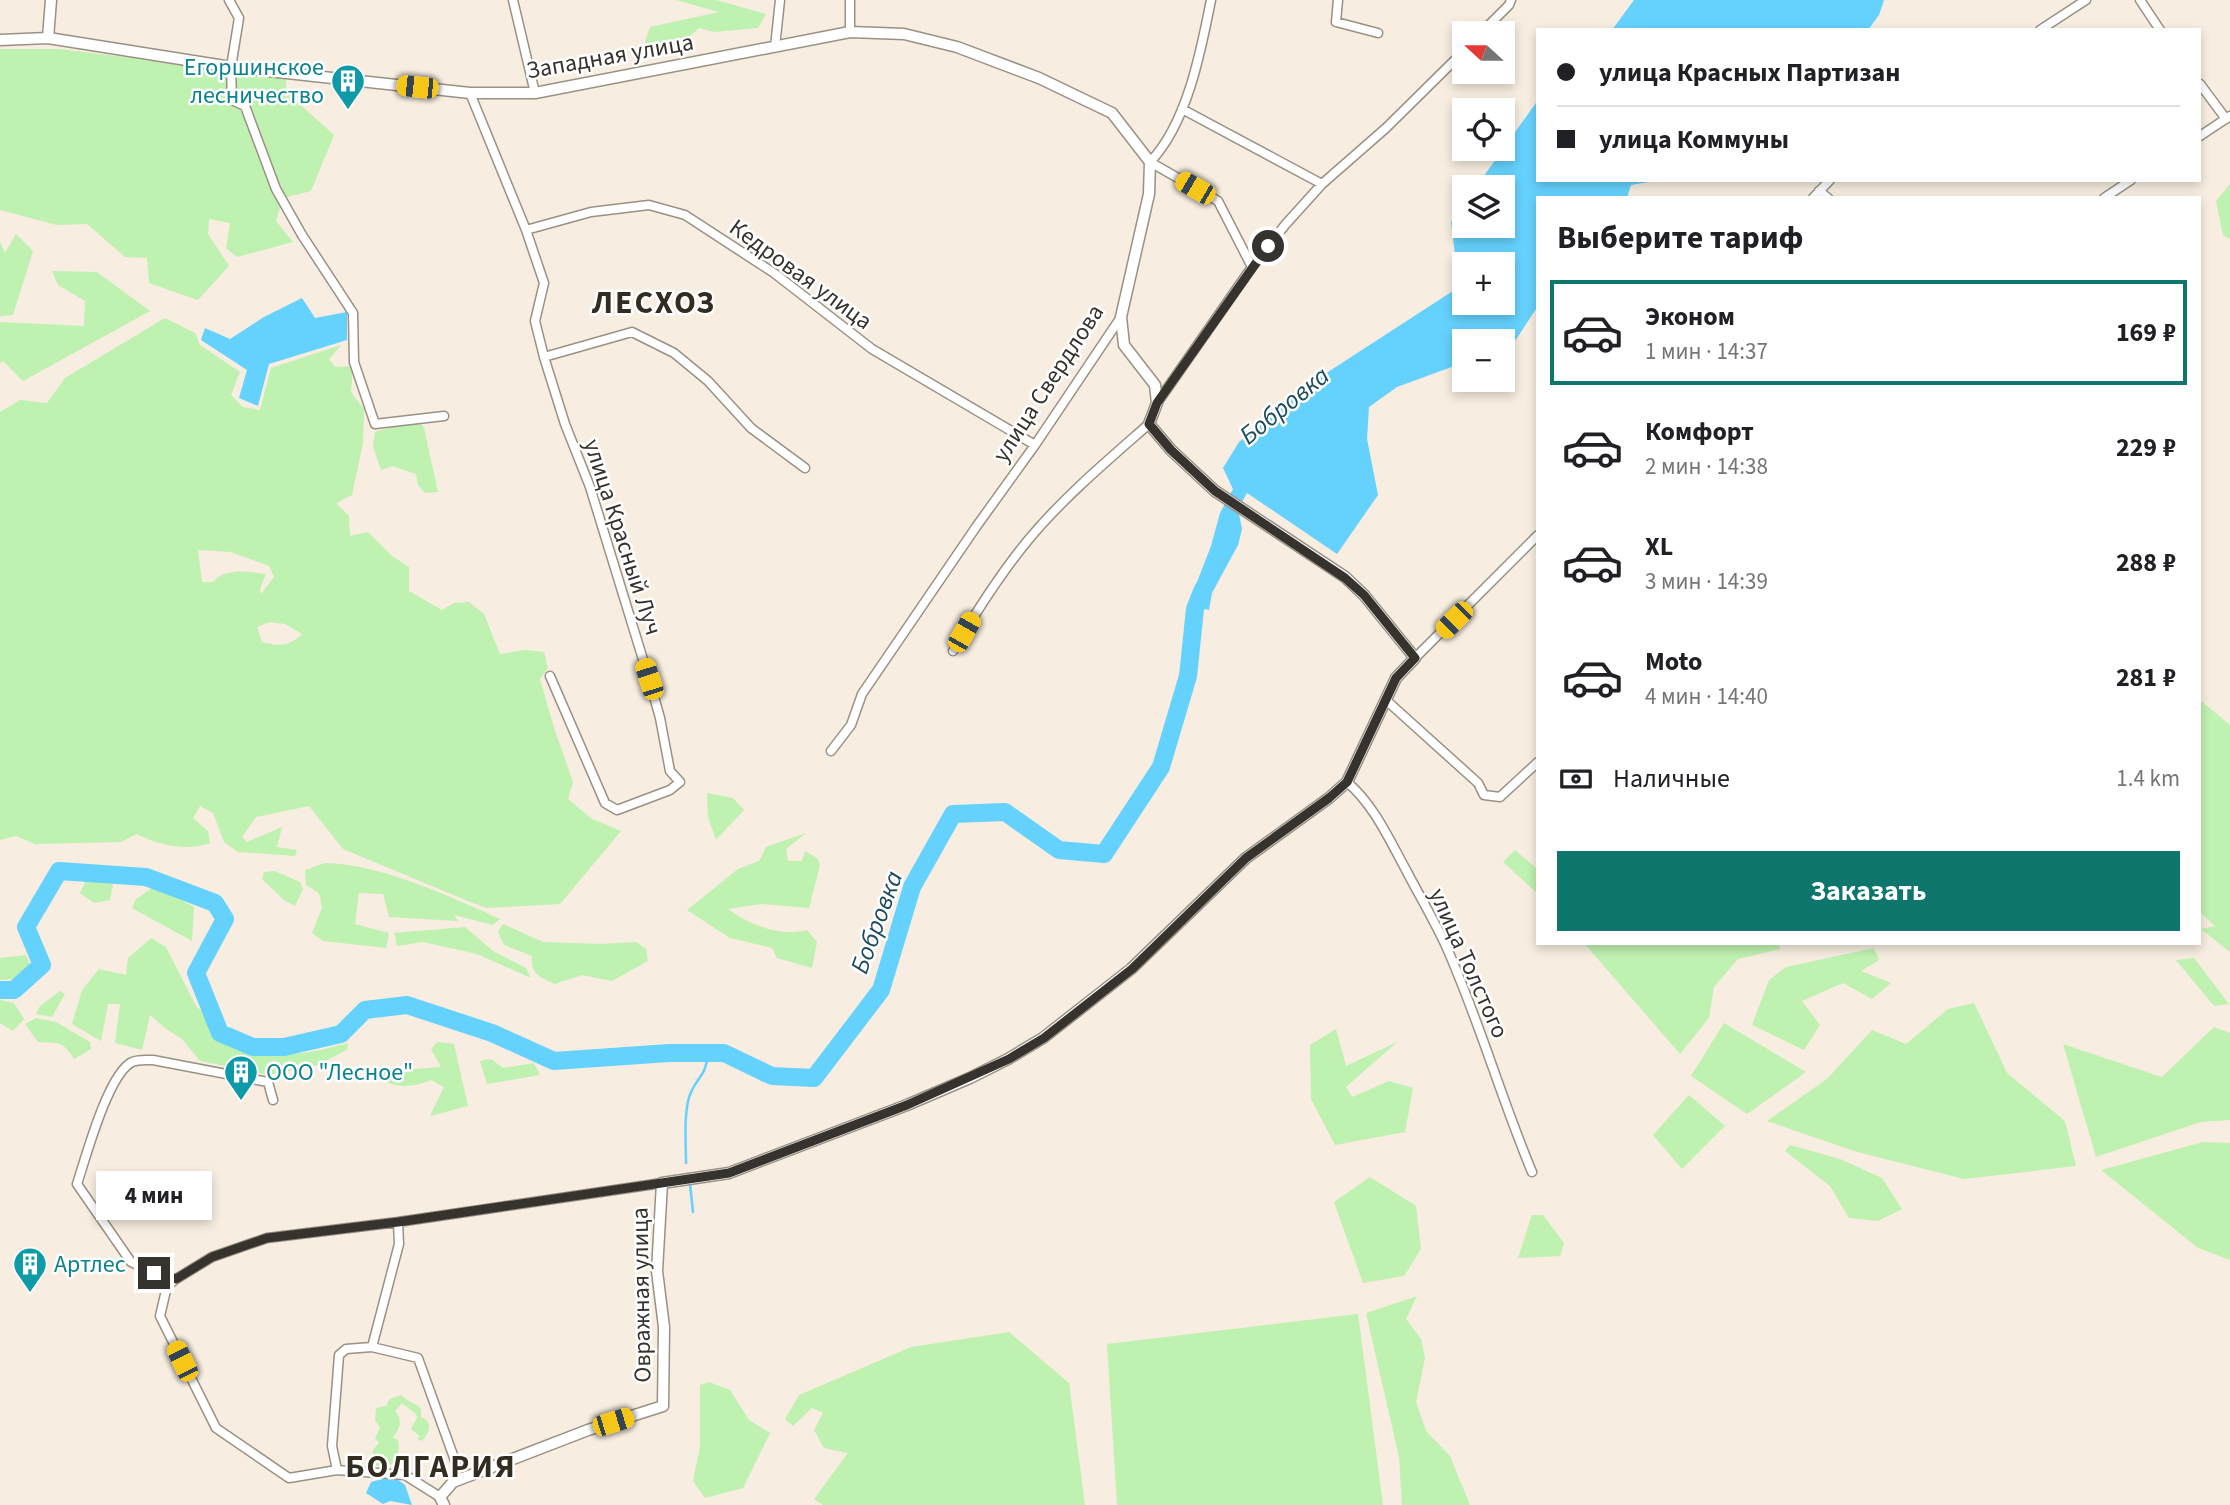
<!DOCTYPE html>
<html lang="ru">
<head>
<meta charset="utf-8">
<style>
  body { margin:0; font-family:"Source Sans 3",sans-serif; background:#f2f2f2; color:#202124; height:100vh; display:flex; flex-direction:column; font-size:26px; white-space:nowrap }
  * { box-sizing:border-box; margin:0 }
  p { font-size:23px; color:#757577 }
  .icon { flex:none; width:38px; height:38px; fill:none; stroke:currentColor; stroke-width:2; stroke-linecap:round; stroke-linejoin:round }
  .map { position:relative; flex:1; overflow:hidden }
  .sheet { position:absolute; left:1536px; top:196px; width:665px; height:749px; display:flex; flex-direction:column; background:#fff; border-radius:0px; box-shadow:0 4px 10px #0003 }
  .sheet>* { flex:none }
  .banner { position:absolute; left:1536px; top:28px; width:665px; height:154px; border-radius:0px; box-shadow:0 4px 10px #0003; display:grid; align-content:center; height:154px; padding:0 21px; background:#fff }
  .needle { width:46px; rotate:291deg }
  .tools { position:absolute; left:1452px; top:21px; display:grid; gap:14px }
  .tools a { display:grid; place-items:center; width:63px; height:63px; border-radius:0px; background:#fff; box-shadow:0 4px 10px #0003; font-size:35px }
  .end { position:absolute; width:32px; height:32px; margin:-16px; border:9px solid #36332e; background:#fff; box-shadow:0 0 0 4px #fff }
  .from { border-radius:50% }
  .bubble { position:absolute; height:49px; border-radius:0px; background:#fff; box-shadow:0 4px 10px #0003; font-size:23px; font-weight:700; line-height:49px; text-align:center }
  .car { position:absolute; width:21px; height:42px; margin:-21px -10px; border-radius:9px; box-shadow:0 0 5px 2px #0007; background:linear-gradient(#f5c518 24%,#345 0 40%,#f5c518 0 76%,#345 0 86%,#f5c518 0) }
  .banner b { display:flex; align-items:center; gap:24px; height:66px; font-size:26px }
  .banner b+b { border-top:2px solid #e0e0e0 }
  .banner i { width:18px; height:18px; background:#202124 }
  ul { padding:0; list-style:none }
  li { display:flex; align-items:center; gap:21px; height:105px; margin:0 14px 10px; padding:0 7px; border:4px solid transparent; border-radius:0px }
  li div { flex:1 }
  li b { display:block; font-size:26px }
  li em { font-style:normal; font-weight:700 }
  li.on { border-color:#0f766e }
  li>.icon { width:63px; height:63px; stroke-width:1.5 }
  h2 { padding:0 21px; font-size:32px; line-height:84px }
  .pay { display:flex; align-items:center; gap:18px; height:77px; padding:0 21px; font-size:26px }
  .pay p { margin-inline-start:auto }
  .action { display:flex; gap:14px; margin-top:auto; padding:14px 21px }
  .action a { flex:1; height:80px; border-radius:0px; background:#0f766e; color:#fff; font-size:28px; font-weight:700; line-height:80px; text-align:center }
  .map>svg:first-child { display:block }
</style>
</head>
<body>
<div class="map">
<svg width="2230" height="1505" viewBox="0 0 2230 1505">
  <rect width="100%" height="100%" fill="#f7ede0"/>
  <!-- green -->
  <path fill="#bff1b0" fill-rule="evenodd" d="M676,0H716L766,14L758,28L714,32L699,28L690,36L695,47L640,58L650,27L719,12Z
    M0,49H59L286,77V92L334,135L311,191L283,198L276,221L293,242L237,257L226,248L230,223L209,219L208,234L229,266L198,300L149,283L147,258L125,257L87,224L57,225L0,210Z
    M2230,184V239L2223,235L2216,201Z
    M16,234L33,251L13,315L0,316V242L5,253Z
    M52,271L97,272L150,311L23,381L3,361L0,363V322L84,326L85,301L58,285Z
    M165,318L195,333L200,345L240,372L231,395L243,407L260,410L271,368L341,345L329,359L335,367L353,366L351,392L364,409L363,443L352,495L336,503L349,516L350,536L368,532L392,556L409,567V591L442,610L454,603L469,602L484,614L500,654L525,650L544,652L548,668L540,679L555,731L573,782L568,799L592,819L621,831L560,904L487,908L468,901L343,849L309,806L256,817L242,837L247,842L282,827L277,847L297,850L295,856L238,852L224,842L213,813L200,806L193,818L208,831L210,843C188,852 158,845 137,834L121,842L35,844L16,836L0,840V412L20,400L47,403L65,378ZM198,550L231,552L269,566L274,577L261,594L260,589L266,574C248,572 226,567 213,582H202ZM270,622L285,624L302,634C290,646 279,647 262,642L257,627Z
    M418,420L424,428L438,492L425,493L418,485L416,474L392,466L381,470L373,446L375,432Z
    M2200,700L2230,725V952L2201,929L2215,926L2200,912Z
    M707,793L733,798L744,810L716,840L708,817Z
    M806,833L786,849L788,861H802L805,851L817,858L820,865L809,908L761,904L728,909C750,925 780,937 807,930L817,942L812,968L777,958L772,948L730,938L687,910L738,869L759,861L766,847Z
    M1515,850L1538,870V894L1503,862Z
    M325,863C380,864 449,896 500,919L493,925L454,915L458,921L389,917L383,894L359,893L355,924L389,933L386,948L323,941L312,933L322,908L319,893L306,885L305,870Z
    M275,871L300,882L303,889L295,906L284,900L262,879L264,872Z
    M87,878H103L113,885L110,900L94,903L80,893Z
    M155,886L194,907L192,941L132,908L136,899Z
    M503,924L543,942L601,944L636,942L646,949L648,961L612,981L582,975L555,984C540,978 530,973 532,956L504,945L498,932Z
    M465,927L493,951L526,968L531,978L477,954L423,942L397,946L394,933Z
    M151,938L166,947L196,1006L208,1017L214,1037C270,1058 290,1059 348,1043L347,1050L315,1066L268,1075L200,1061L182,1039L166,1029L150,1015L142,1050L115,1043L120,1004H108L101,1041L72,1024L82,990L99,969L126,975L128,958Z
    M1584,943H1779L1780,949L1738,959L1714,987L1709,1018L1680,1054Z
    M1874,948L1879,960L1861,971L1891,983L1872,999L1843,983L1802,1001L1820,1025L1804,1050L1752,1025L1769,980L1786,967Z
    M26,955L30,965C22,975 13,981 0,980V958Z
    M2194,958L2229,1004L2214,1006L2176,960Z
    M60,991L65,994L52,1017L36,1014L40,1006Z
    M0,1000L14,1003L24,1019L13,1031L0,1023Z
    M1974,1003L2007,1073L2065,1121L2076,1166L1964,1179L1854,1151L1767,1121L1827,1079L1872,1030L1906,1044L1948,1009Z
    M36,1018L56,1022L90,1042L91,1049L74,1059C62,1039 57,1044 38,1042L25,1024Z
    M1724,1023L1806,1072L1747,1114L1691,1076Z
    M2214,1027L2230,1033V1120L2201,1122L2096,1157L2063,1044L2162,1077Z
    M1336,1029L1346,1066L1397,1042L1346,1087L1352,1097L1389,1081L1413,1088L1405,1132L1335,1145L1311,1099L1310,1045Z
    M437,1042L454,1044L468,1106L430,1116L444,1087L431,1080C405,1090 394,1087 370,1074L372,1067L401,1070L441,1067L431,1049Z
    M491,1059L503,1068L534,1063L540,1075L487,1084L480,1061Z
    M1689,1095L1725,1126L1682,1169L1653,1135Z
    M2203,1142L2230,1143V1260L2198,1248L2101,1170Z
    M1790,1145L1840,1159L1882,1178L1902,1209L1878,1221L1849,1218L1830,1186L1785,1151Z
    M1370,1177L1416,1206L1421,1249L1404,1276L1363,1283L1334,1202Z
    M1532,1215H1543L1564,1243L1560,1256L1518,1258Z
    M1417,1296L1406,1319L1421,1339L1425,1358L1416,1402L1426,1431L1450,1456L1470,1505H1402L1399,1457L1366,1313Z
    M1358,1314L1383,1505H1117L1107,1344Z
    M1009,1332L1069,1383L1085,1505H823L814,1499L848,1453L824,1448L814,1430L823,1413L812,1408L793,1426L785,1419L799,1395L911,1347Z
    M709,1382L730,1390L749,1420L770,1433L743,1488L705,1498L693,1481L700,1447V1385Z
    M401,1395C407,1402 415,1402 421,1409V1417C434,1422 429,1433 422,1441L417,1439L420,1436L411,1429L417,1418L416,1414L402,1403L395,1411C404,1420 399,1429 393,1438L398,1440C400,1449 398,1456 393,1464L377,1466L372,1461L373,1450L379,1443L375,1438L380,1428L375,1420L376,1408L386,1406L390,1399Z"/>
  <!-- water -->
  <path fill="#65d1fd" fill-rule="evenodd" d="M1634,0H1884L1879,15L1868,30H1612Z
    M1538,100V180H1660L1631,185L1627,198H1538V306L1513,344L1503,348V341H1465V362L1397,387L1369,407L1367,439L1378,495L1337,554L1247,493L1238,509L1242,529L1238,545L1212,593L1209,610L1188,605L1211,546L1220,513L1233,489L1223,468L1239,442L1311,383L1459,287L1451,222L1465,202V226H1503V187H1476ZM1465,264H1503V303H1465Z
    M302,298L315,318L347,312V340L269,364L258,406L239,398L247,370L201,340L205,328L230,339L264,317Z
    M393,1476L405,1485L412,1505L390,1501L383,1504L366,1493L371,1482Z"/>
  <g fill="none" stroke-linecap="round" stroke-linejoin="round">
    <!-- stream -->
    <path stroke="#65d1fd" stroke-width="2.5" d="M686,1163C686,1144 683,1110 691,1092C700,1073 705,1078 708,1053
      M690,1184L693,1212"/>
    <!-- river -->
    <path stroke="#65d1fd" stroke-width="18" d="M0,990H14L42,965L26,927L59,871L146,877L215,903L225,919L196,973L220,1033L253,1047H284L341,1034L365,1010L407,1005L492,1033L554,1061L669,1053H724L772,1076L814,1078L881,990L912,887L953,814L1005,812L1059,850L1104,854L1161,767L1188,676L1195,609L1203,589"/>
    <!-- minor casing -->
    <g stroke="#999184" stroke-width="11">
      <path id="minor" d="M229,0L239,18L231,67L232,100L245,106L276,189L302,235L353,313L354,362L375,424L444,416
        M513,0L535,93
        M850,0V32
        M1211,0C1201,51 1187,124 1150,162L1218,201L1252,267
        M1338,0L1336,22L1378,33
        M2140,0L2160,30
        M2040,30L2086,0
        M1481,33L1509,5L1511,0
        M775,47L780,0
        M2200,84L2226,119
        M470,93L526,230L544,283L535,321L544,357L565,424L590,487L649,679L660,718L670,771L680,782L670,790L617,810L605,803L550,676
        M1182,109L1322,184
        M2200,136L2230,116
        M1819,191L1828,198
        M1813,198L1830,180
        M2104,198L2131,180
        M526,230L591,212L649,205L685,215L774,273L872,349L1035,445
        M544,357L632,332L674,353L708,381L751,428L805,468
        M1157,403L1252,267L1285,225L1322,184L1386,128L1465,50
        M953,651C976,612 1000,574 1029,539C1064,497 1108,460 1149,424
        M1415,658L1538,535
        M1387,701L1478,783L1484,795L1500,797L1538,762
        M831,751L851,725L862,694L976,527L1035,445L1121,317
        M1347,782C1374,805 1389,839 1406,870C1419,895 1434,920 1446,946C1479,1020 1501,1098 1532,1172
        M273,1100L268,1082L153,1060C146,1060 139,1059 132,1062C108,1074 86,1157 77,1184L131,1262L154,1273L176,1279L212,1257L267,1238L398,1222L662,1183
        M398,1222L399,1244L372,1347L418,1358L458,1469L453,1482
        M176,1279L167,1286L160,1316L216,1428L289,1478L337,1470
        M372,1347L346,1349L339,1355L332,1446L337,1470L405,1475L440,1497"/>
    </g>
    <!-- tertiary casing -->
    <g stroke="#999184" stroke-width="13">
      <path id="tertiary" d="M48,38L51,0
        M0,40L48,38L231,67L470,93H535L850,32L904,34L957,47L1039,78L1112,113L1150,162L1149,194L1121,317L1124,345L1155,385L1157,403L1149,424L1171,450L1215,491L1345,577L1364,595L1415,658L1396,678L1347,782L1329,798L1246,858L1131,969L1043,1038L1008,1059L970,1078L907,1105L729,1173L662,1183L657,1271L664,1327L663,1406L588,1430L453,1482L440,1497L444,1505"/>
    </g>
    <!-- minor -->
    <use href="#minor" stroke="#fff" stroke-width="8"/>
    <!-- tertiary -->
    <use href="#tertiary" stroke="#fff" stroke-width="10"/>
  </g>
  <g fill="none" stroke-linecap="round" stroke-linejoin="round">
    <!-- route -->
    <path stroke="#36332e" stroke-width="9" d="M154,1273L176,1279L212,1257L267,1238L398,1222L729,1173L907,1105L1009,1059L1044,1038L1132,969L1246,858L1329,798L1347,782L1396,678L1415,658L1364,595L1345,578L1215,491L1171,450L1149,424L1157,403L1268,246"/>
  </g>
  <!-- icons -->
  <defs>
    <g id="building-pin" transform="scale(1.75)"><path d="M0 17L-7.5 6A9.5 9.5 0 1 1 7.5 6Z" fill="#0f9aa8" stroke="#fff"/><path d="M-4-6H4V6H1V3H-1V6H-4ZM-2.5-4.3h1.7v1.8h-1.7ZM.8-4.3h1.7v1.8H.8ZM-2.5-1h1.7V.8h-1.7ZM.8-1h1.7V.8H.8Z" fill="#fff"/></g>
  </defs>
  <g fill-rule="evenodd">
    <use href="#building-pin" x="348" y="81"/>
    <use href="#building-pin" x="241" y="1072"/>
    <use href="#building-pin" x="30" y="1264"/>
  </g>
  <g text-anchor="middle" stroke-width="5" stroke-linejoin="round" paint-order="stroke">
    <!-- street labels -->
    <g font-size="24" fill="#36332e" stroke="#fff">
      <text transform="translate(610 56) rotate(-10)" y="8">Западная улица</text>
      <text transform="translate(801 274) rotate(36)" y="8">Кедровая улица</text>
      <text transform="translate(1048 383) rotate(-57)" y="8">улица Свердлова</text>
      <text transform="translate(623 537) rotate(72)" y="8">улица Красный Луч</text>
      <text transform="translate(1469 963) rotate(66)" y="8">улица Толстого</text>
      <text transform="translate(641 1295) rotate(-91)" y="8">Овражная улица</text>
    </g>
    <!-- culture labels -->
    <g font-size="24" fill="#0d838f" stroke="#fff" text-anchor="start">
      <text x="324" y="75" text-anchor="end">Егоршинское<tspan x="324" dy="28">лесничество</tspan></text>
      <text x="266" y="1080">ООО "Лесное"</text>
      <text x="54" y="1272">Артлес</text>
    </g>
    <!-- water labels -->
    <g font-size="26" font-style="italic" fill="#1d4b5e" stroke="#fff">
      <text transform="translate(1284 405) rotate(-39)" y="9">Бобровка</text>
      <text transform="translate(876 922) rotate(-70)" y="9">Бобровка</text>
    </g>
    <!-- district labels -->
    <g font-size="32" font-weight="bold" letter-spacing="2" fill="#332c21" stroke="#fff">
      <text x="654" y="313">ЛЕСХОЗ</text>
      <text x="431" y="1477">БОЛГАРИЯ</text>
    </g>
  </g>
</svg>
<div class="tools">
<a><svg class="needle" viewBox="-14 -14 28 28"><path d="M0-13l5 13h-10z" fill="#e53935"/><path d="M0 13l5-13h-10z" fill="#757577"/></svg></a>
<a><svg class="icon" aria-label="locate" viewBox="0 0 24 24"><circle cx="12" cy="12" r="6"/><path d="M12 2v4M12 18v4M2 12h4M18 12h4"/></svg></a>
<a><svg class="icon" aria-label="layers" viewBox="0 0 24 24"><path d="M12 4l9 5-9 5-9-5zM3 14l9 5 9-5"/></svg></a>
<a>+</a>
<a>−</a>
</div>
<i class="end from" style="left:1268px;top:246px"></i>
<i class="end" style="left:154px;top:1273px"></i>
<div class="bubble" style="left:96px;top:1171px;width:116px">4 мин</div>
<i class="car" style="left:417px;top:87px;rotate:276deg"></i>
<i class="car" style="left:1195px;top:188px;rotate:300deg"></i>
<i class="car" style="left:1454px;top:620px;rotate:225deg"></i>
<i class="car" style="left:964px;top:632px;rotate:30deg"></i>
<i class="car" style="left:649px;top:679px;rotate:342deg"></i>
<i class="car" style="left:182px;top:1361px;rotate:334deg"></i>
<i class="car" style="left:613px;top:1422px;rotate:73deg"></i>
<div class="banner">
<b><i class="from"></i>улица Красных Партизан</b>
<b><i></i>улица Коммуны</b>
</div>
<section class="sheet">
<h2>Выберите тариф</h2>
<ul>
<li class="on"><svg class="icon" aria-label="car" viewBox="0 0 24 24"><path d="M5 17H2v-5l4-1 3-4h7l3 4 3 1v5h-3M9 17h6M6 11h13"/><circle cx="7" cy="17" r="2"/><circle cx="17" cy="17" r="2"/></svg><div><b>Эконом</b><p>1 мин · 14:37</p></div><em>169 ₽</em></li>
<li><svg class="icon" aria-label="car" viewBox="0 0 24 24"><path d="M5 17H2v-5l4-1 3-4h7l3 4 3 1v5h-3M9 17h6M6 11h13"/><circle cx="7" cy="17" r="2"/><circle cx="17" cy="17" r="2"/></svg><div><b>Комфорт</b><p>2 мин · 14:38</p></div><em>229 ₽</em></li>
<li><svg class="icon" aria-label="car" viewBox="0 0 24 24"><path d="M5 17H2v-5l4-1 3-4h7l3 4 3 1v5h-3M9 17h6M6 11h13"/><circle cx="7" cy="17" r="2"/><circle cx="17" cy="17" r="2"/></svg><div><b>XL</b><p>3 мин · 14:39</p></div><em>288 ₽</em></li>
<li><svg class="icon" aria-label="car" viewBox="0 0 24 24"><path d="M5 17H2v-5l4-1 3-4h7l3 4 3 1v5h-3M9 17h6M6 11h13"/><circle cx="7" cy="17" r="2"/><circle cx="17" cy="17" r="2"/></svg><div><b>Moto</b><p>4 мин · 14:40</p></div><em>281 ₽</em></li>
</ul>
<div class="pay"><svg class="icon" aria-label="cash" viewBox="0 0 24 24"><path d="M3 7h18v10H3z"/><circle cx="12" cy="12" r="2"/></svg>Наличные<p>1.4 km</p></div>
<div class="action"><a>Заказать</a></div>
</section>
</div>
</body>
</html>
